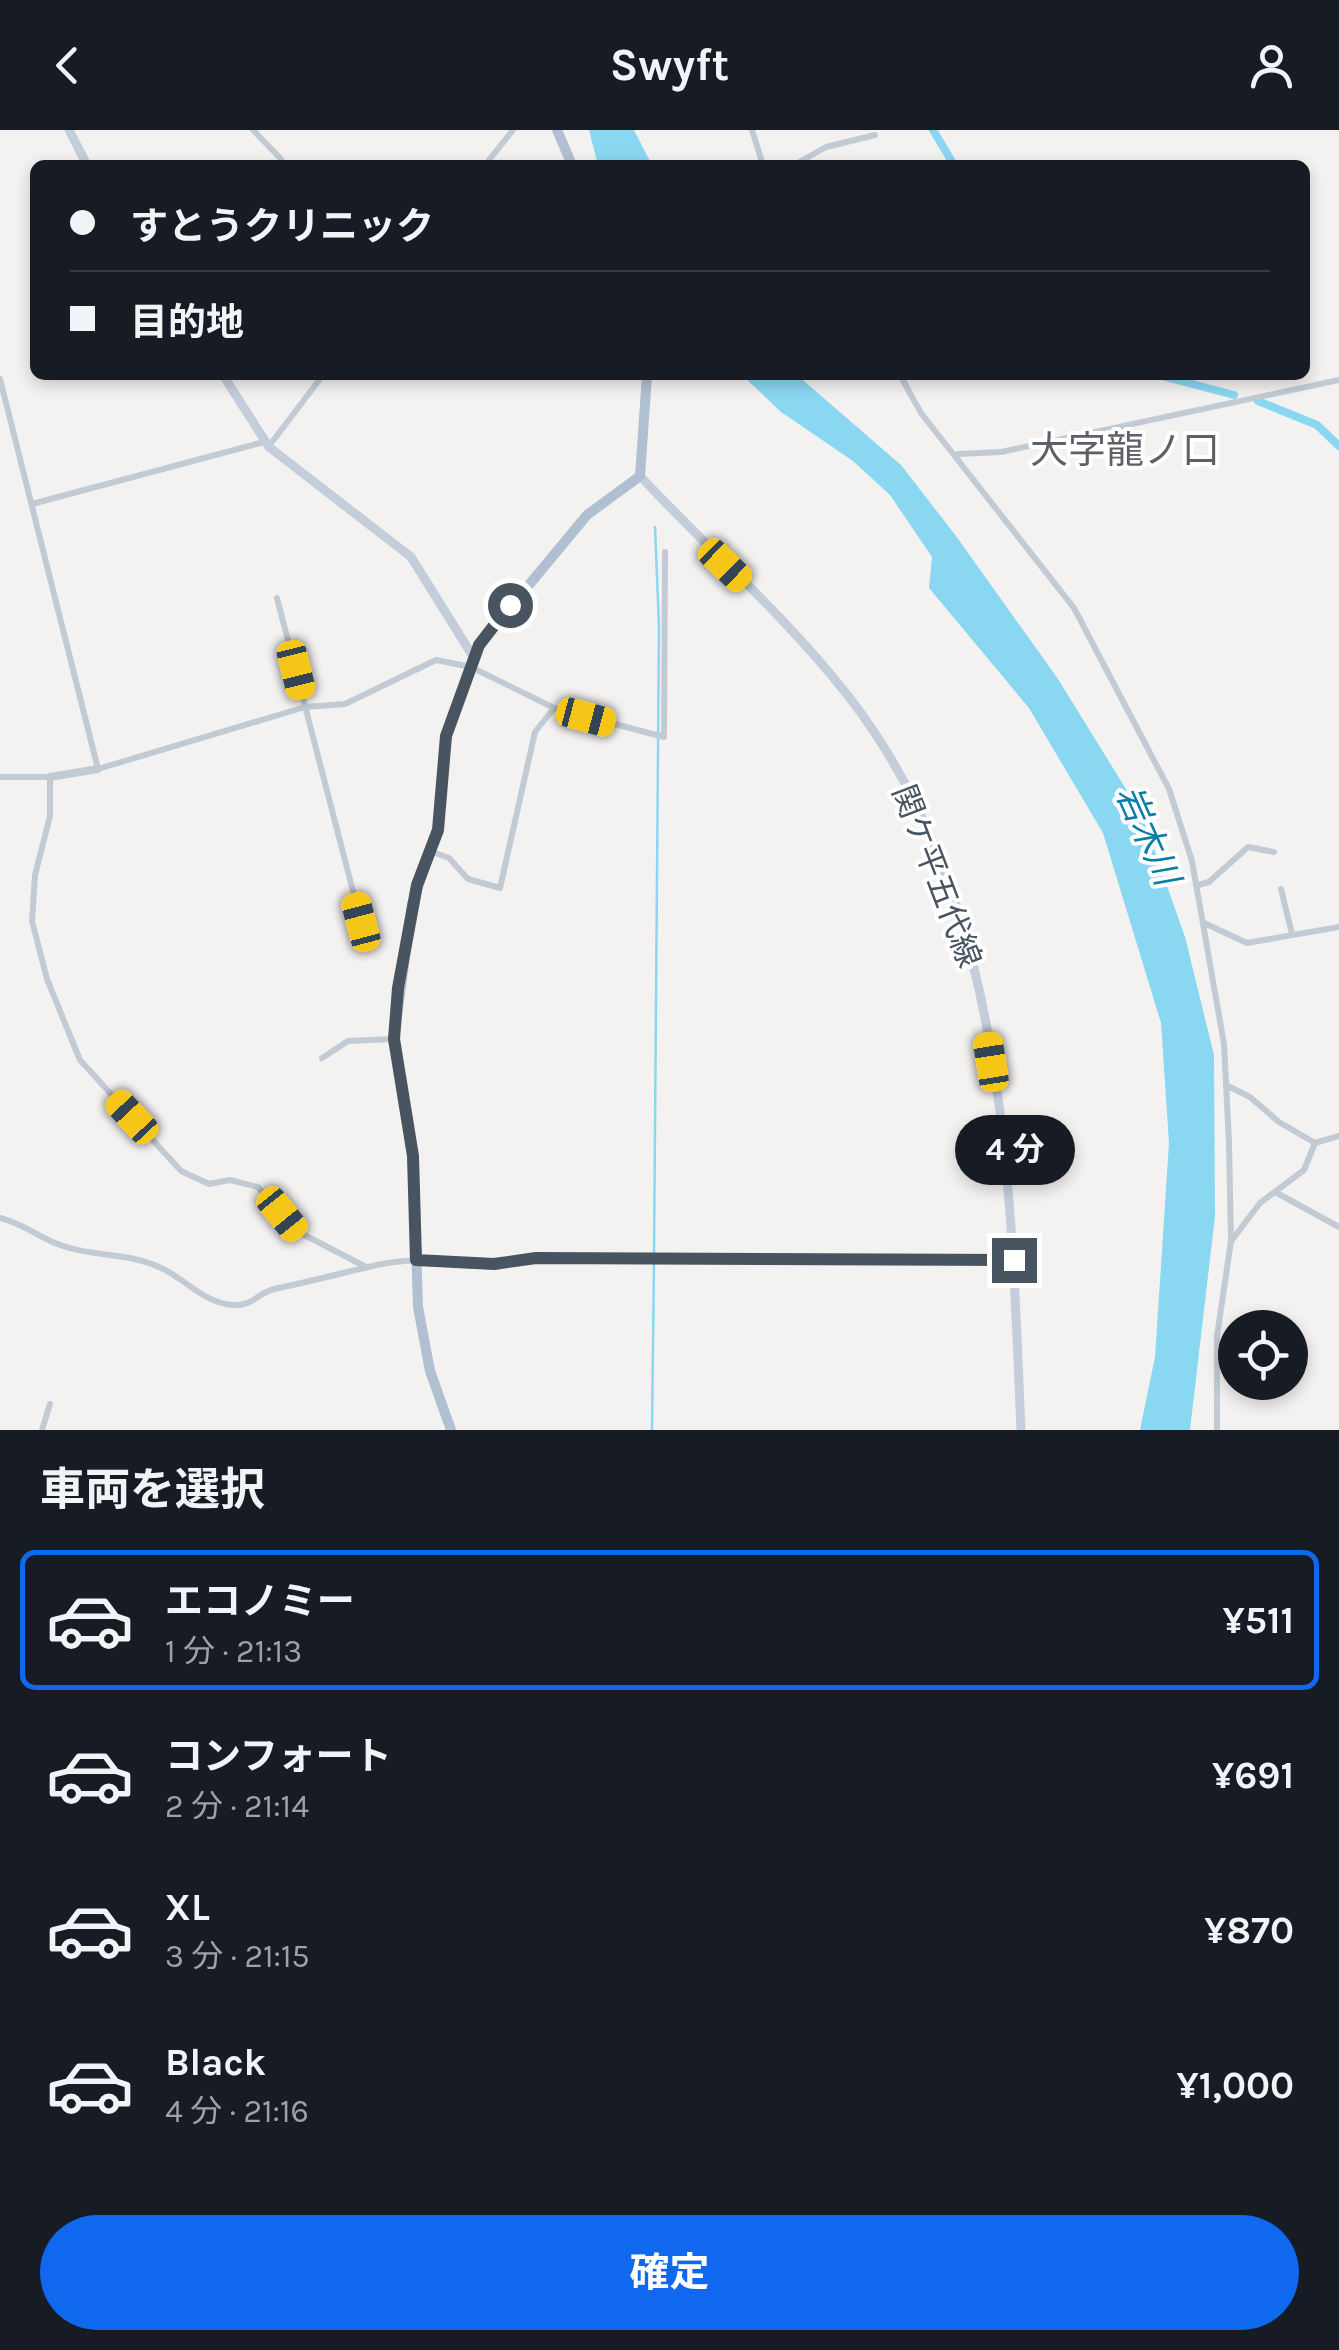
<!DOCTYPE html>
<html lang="ja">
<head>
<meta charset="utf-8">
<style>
  body { margin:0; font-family:Karla,"Noto Sans JP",sans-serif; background:#20242c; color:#f1f3f6; height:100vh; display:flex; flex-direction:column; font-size:38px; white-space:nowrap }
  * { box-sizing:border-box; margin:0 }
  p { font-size:32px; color:#9ea1a6 }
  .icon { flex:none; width:55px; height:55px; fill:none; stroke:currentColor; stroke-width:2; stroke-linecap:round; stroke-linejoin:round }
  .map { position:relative; height:1300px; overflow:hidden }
  .drawer { display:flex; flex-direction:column; background:#171b24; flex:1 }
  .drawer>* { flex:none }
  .hud { position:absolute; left:30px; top:30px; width:1280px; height:220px; border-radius:15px; box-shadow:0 5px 15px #0003; display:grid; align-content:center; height:220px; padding:0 40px; background:#171b24 }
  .buttons { position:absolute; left:1218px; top:1180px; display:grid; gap:20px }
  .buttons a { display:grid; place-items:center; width:90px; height:90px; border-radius:50%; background:#171b24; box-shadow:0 5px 15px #0003; font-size:50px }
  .end { position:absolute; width:45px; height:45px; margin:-22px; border:12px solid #485460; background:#fff; box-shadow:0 0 0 5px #fff }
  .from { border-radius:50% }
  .bubble { position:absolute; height:70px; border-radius:35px; background:#171b24; box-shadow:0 5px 15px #0003; font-size:32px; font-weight:700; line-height:70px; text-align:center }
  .car { position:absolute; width:30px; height:60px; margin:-30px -15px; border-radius:12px; box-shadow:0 0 8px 2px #0007; background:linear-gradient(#f5c518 24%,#345 0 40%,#f5c518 0 76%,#345 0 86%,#f5c518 0) }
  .hud b { display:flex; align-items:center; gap:35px; height:95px; font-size:38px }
  .hud b+b { border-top:2px solid #363941 }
  .hud i { width:25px; height:25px; background:#f1f3f6 }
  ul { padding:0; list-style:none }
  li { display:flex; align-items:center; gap:30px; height:140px; margin:0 20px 15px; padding:0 20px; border:5px solid transparent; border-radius:15px }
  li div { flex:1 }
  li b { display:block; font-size:38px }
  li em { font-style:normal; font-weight:700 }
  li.current { border-color:#1068ef }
  li>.icon { width:90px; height:90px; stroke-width:1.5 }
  h2 { padding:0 40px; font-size:45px; line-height:120px }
  .action { display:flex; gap:20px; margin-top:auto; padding:20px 40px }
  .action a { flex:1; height:115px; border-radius:60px; background:#1068ef; color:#fff; font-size:40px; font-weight:700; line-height:115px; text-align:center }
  header { display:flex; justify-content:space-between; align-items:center; height:130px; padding:0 40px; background:#171b24; font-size:45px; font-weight:700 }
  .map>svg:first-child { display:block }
</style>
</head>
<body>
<header><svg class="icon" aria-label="back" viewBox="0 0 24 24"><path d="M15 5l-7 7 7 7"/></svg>Swyft<svg class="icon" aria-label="person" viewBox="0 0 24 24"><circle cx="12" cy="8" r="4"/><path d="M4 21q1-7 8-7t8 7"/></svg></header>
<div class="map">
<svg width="1339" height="1300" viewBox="0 0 1339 1300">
  <rect width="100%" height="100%" fill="#f4f2f1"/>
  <!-- water -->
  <path fill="#8ad7f1" d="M589,0H634L652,35H598Z
    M742,245H797L901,335L956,406L1058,549L1142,685L1185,807L1214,925L1215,1086L1190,1300H1140L1155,1227L1169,1013L1161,893L1103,703L1029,578L929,458L932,427L890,365L853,331L781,282Z"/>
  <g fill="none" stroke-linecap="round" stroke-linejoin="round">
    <!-- stream -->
    <path stroke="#8ad7f1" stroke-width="2.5" d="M654,1125L659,496L655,397
      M652,1300L654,1133"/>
    <!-- canal -->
    <path stroke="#8ad7f1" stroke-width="8" d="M933,0L954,35
      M1158,245L1234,265
      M1258,271L1317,295L1339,316"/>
    <!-- minor -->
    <path stroke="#c2cbd4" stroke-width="6" d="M253,0L281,29
      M752,0L763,35
      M485,35L513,0
      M794,35L826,17L875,5
      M900,245L921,283L1074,478L1169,659L1192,731L1224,914L1229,1012L1231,1111L1217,1206V1300
      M0,249L98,639L305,577L345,574L436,530L471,537L554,578L664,607L665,422
      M269,316L323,245
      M958,324L1001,322L1339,250
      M32,374L264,312
      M277,468L361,792
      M0,647H50V686L35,745L32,791L47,849L80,930L181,1041L209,1054L230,1050L258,1057L295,1100L366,1137
      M430,721L449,728L468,749L500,758L535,602L554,578
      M1198,755L1209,752L1248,717L1274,722
      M1281,759L1292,804
      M1204,793L1247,813L1339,797
      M322,928L348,911L394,909
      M1226,955L1250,967L1279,992L1315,1013
      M1277,1063L1339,1097
      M0,1088C21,1093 36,1105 55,1113C88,1127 127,1122 159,1137C185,1148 202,1172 232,1175C252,1177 258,1163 274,1159C308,1152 342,1143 377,1135C429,1124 483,1136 536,1128L1013,1131
      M1232,1110L1260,1073L1304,1040L1315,1013L1339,1006
      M42,1300L50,1274"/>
    <!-- tertiary -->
    <path stroke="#c2cbd4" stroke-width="8" d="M50,647L98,639"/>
    <!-- secondary -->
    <path stroke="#c4cedb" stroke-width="9" d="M69,0L87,35
      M223,245L269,317L411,427L474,528
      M640,346C709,420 787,487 849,567C1008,772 1010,1053 1021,1300"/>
    <!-- primary -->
    <path stroke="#b0bfd1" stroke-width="10" d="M557,0L572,35
      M451,1300L430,1241L418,1177L413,1026L394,909L412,774L438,700L446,606L479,515L587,385L640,346L647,245"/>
  </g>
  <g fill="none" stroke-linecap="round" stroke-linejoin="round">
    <!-- route -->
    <path stroke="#485460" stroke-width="12" d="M510,475L479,515L446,606L438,700L417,755L398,858L394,909L413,1026L416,1130L494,1134L536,1128L1014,1130"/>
  </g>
  <g text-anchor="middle" stroke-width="8" stroke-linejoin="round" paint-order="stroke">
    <!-- street labels -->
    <g font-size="32" fill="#485460" stroke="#fff">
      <text transform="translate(937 746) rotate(69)" y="11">関ケ平五代線</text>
    </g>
    <!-- water labels -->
    <g font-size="35" font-style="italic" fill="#067ea6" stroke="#fff">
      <text transform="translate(1148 705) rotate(66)" y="12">岩木川</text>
    </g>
    <!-- quarter labels -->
    <g font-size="38" fill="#5d6167" stroke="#fff">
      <text x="1125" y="333">大字龍ノ口</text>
    </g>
  </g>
</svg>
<div class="buttons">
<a><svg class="icon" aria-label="locate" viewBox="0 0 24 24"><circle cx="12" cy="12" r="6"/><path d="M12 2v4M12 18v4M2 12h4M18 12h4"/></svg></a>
</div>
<i class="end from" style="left:510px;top:475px"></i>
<i class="end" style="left:1014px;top:1130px"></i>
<div class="bubble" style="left:955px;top:985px;width:120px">4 分</div>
<i class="car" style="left:725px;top:435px;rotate:134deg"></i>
<i class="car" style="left:296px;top:540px;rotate:166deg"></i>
<i class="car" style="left:586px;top:587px;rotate:105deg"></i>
<i class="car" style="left:361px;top:792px;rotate:345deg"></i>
<i class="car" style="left:991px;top:932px;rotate:351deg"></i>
<i class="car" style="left:132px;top:987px;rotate:317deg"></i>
<i class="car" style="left:282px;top:1084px;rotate:141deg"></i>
<div class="hud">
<b><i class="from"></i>すとうクリニック</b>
<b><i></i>目的地</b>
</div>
</div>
<section class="drawer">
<h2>車両を選択</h2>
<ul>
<li class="current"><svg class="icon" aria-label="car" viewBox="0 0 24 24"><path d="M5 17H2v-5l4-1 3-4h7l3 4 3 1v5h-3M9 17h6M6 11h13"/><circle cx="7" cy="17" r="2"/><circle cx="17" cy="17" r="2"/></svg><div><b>エコノミー</b><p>1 分 · 21:13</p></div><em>¥511</em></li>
<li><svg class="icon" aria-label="car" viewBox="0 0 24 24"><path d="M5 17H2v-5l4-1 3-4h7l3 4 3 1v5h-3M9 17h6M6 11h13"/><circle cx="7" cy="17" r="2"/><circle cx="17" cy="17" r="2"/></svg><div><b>コンフォート</b><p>2 分 · 21:14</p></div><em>¥691</em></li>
<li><svg class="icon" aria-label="car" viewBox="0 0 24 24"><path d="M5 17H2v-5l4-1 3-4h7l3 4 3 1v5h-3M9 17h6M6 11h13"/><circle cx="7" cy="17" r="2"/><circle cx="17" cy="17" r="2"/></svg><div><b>XL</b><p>3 分 · 21:15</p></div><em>¥870</em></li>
<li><svg class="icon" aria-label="car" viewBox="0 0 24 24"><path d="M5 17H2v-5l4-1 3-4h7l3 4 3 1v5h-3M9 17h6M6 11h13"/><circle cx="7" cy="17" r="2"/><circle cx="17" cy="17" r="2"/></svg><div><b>Black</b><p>4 分 · 21:16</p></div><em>¥1,000</em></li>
</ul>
<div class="action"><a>確定</a></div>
</section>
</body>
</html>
